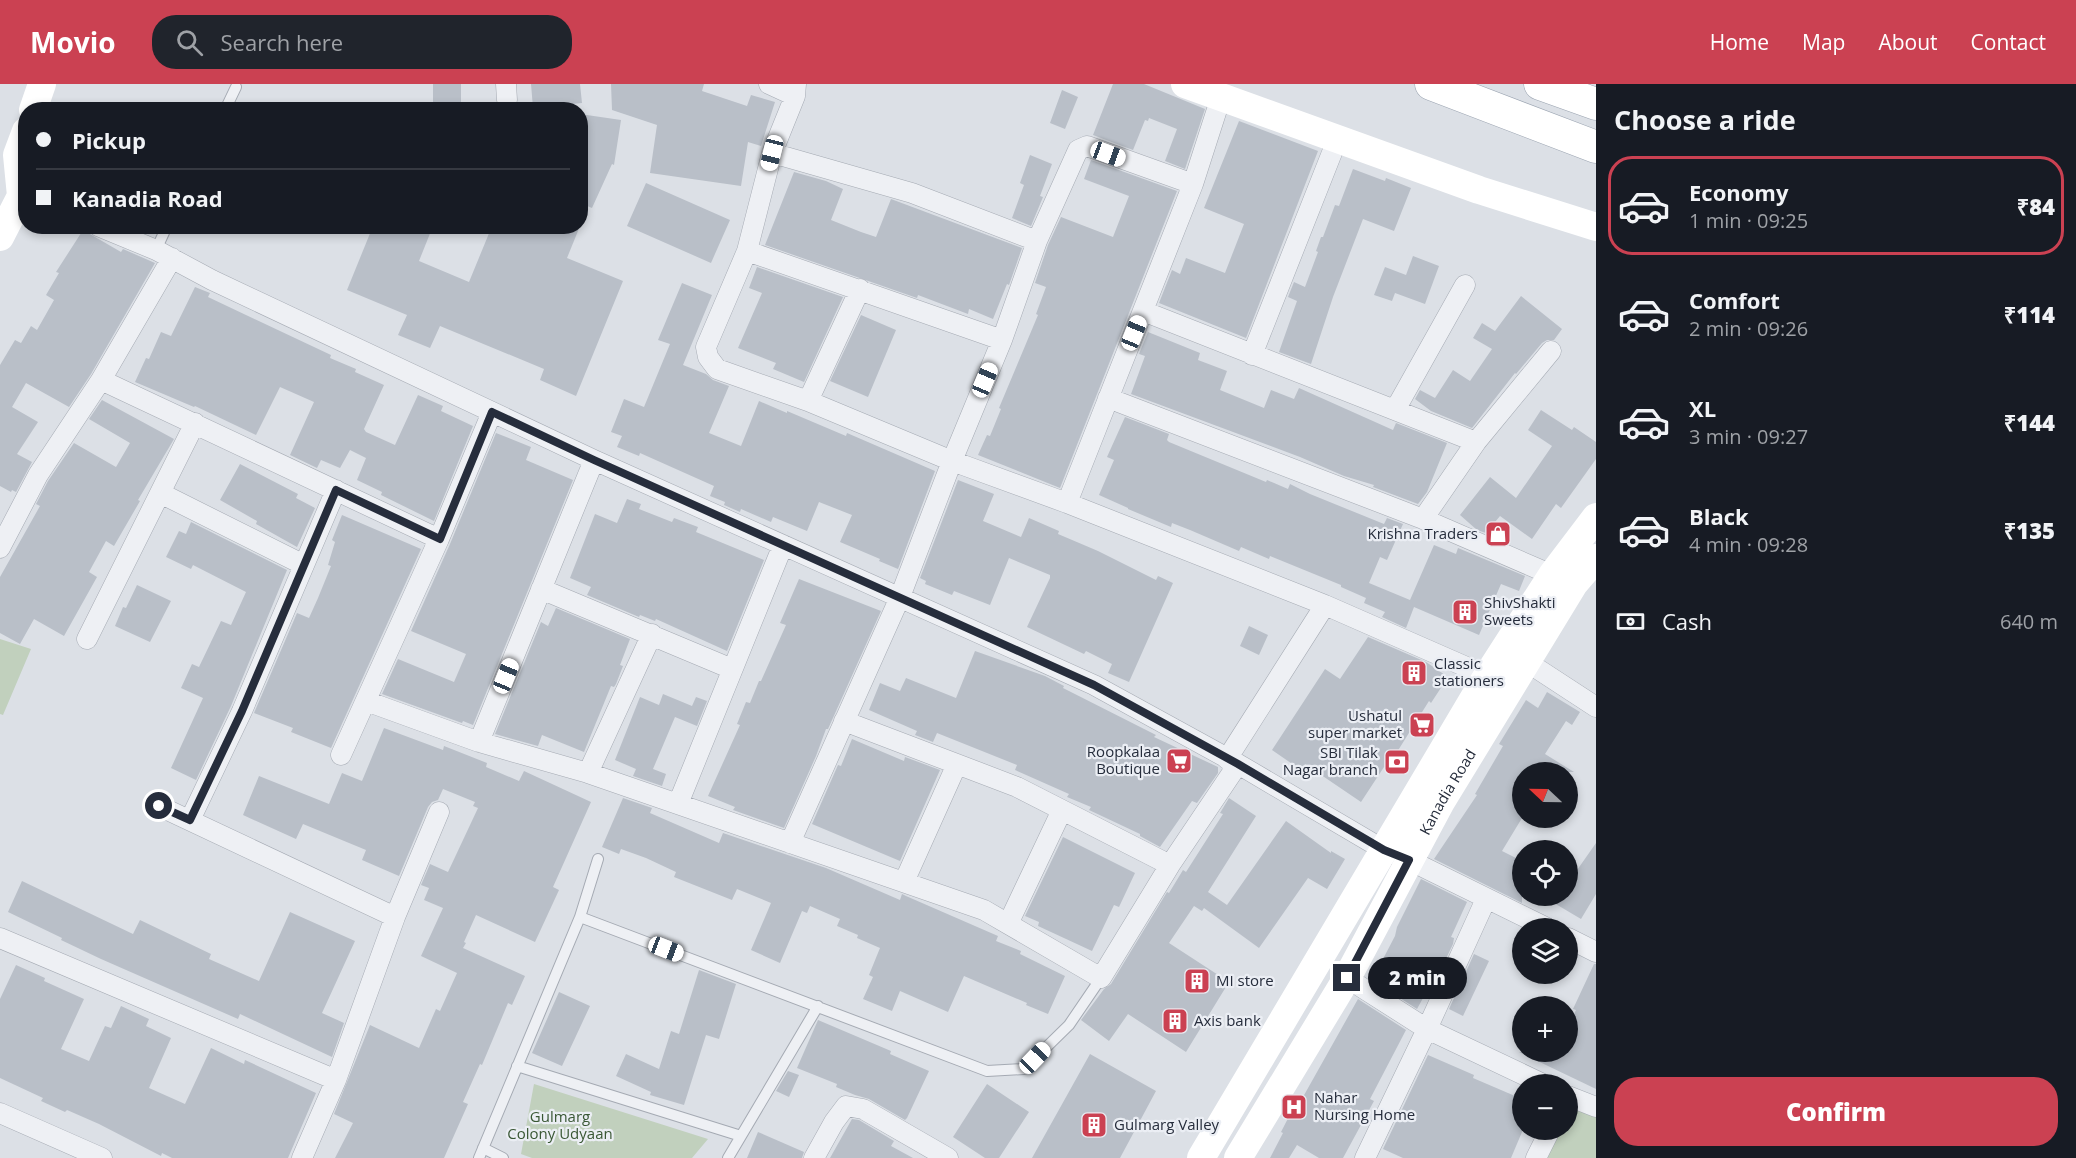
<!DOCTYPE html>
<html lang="en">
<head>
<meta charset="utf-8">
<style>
  body { margin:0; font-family:"Open Sans",sans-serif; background:#20242c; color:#f1f3f6; height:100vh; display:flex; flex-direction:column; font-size:22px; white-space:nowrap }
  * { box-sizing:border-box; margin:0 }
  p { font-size:20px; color:#9ea1a6 }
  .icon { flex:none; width:33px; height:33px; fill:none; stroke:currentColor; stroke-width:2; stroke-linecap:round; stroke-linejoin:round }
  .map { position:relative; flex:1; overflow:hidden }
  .drawer { display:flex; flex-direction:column; background:#171b24; width:480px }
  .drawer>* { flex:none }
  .banner { position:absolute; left:18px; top:18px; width:570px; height:132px; border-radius:24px; box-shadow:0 3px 9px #0003; display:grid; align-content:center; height:132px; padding:0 18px; background:#171b24 }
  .needle { width:39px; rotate:292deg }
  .controls { position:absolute; left:1512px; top:678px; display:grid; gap:12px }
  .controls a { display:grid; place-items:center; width:66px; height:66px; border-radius:50%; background:#171b24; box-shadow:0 3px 9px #0003; font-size:30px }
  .end { position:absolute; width:27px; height:27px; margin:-14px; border:8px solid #262d3c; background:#fff; box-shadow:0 0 0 3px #fff }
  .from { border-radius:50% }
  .bubble { position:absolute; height:42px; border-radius:21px; background:#171b24; box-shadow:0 3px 9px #0003; font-size:20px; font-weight:800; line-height:42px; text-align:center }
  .car { position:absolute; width:18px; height:36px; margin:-18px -9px; border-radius:8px; box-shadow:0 0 4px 2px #0007; background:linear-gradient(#fff 24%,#345 0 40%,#fff 0 76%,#345 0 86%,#fff 0) }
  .banner b { display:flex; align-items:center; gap:21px; height:57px; font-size:22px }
  .banner b+b { border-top:2px solid #363941 }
  .banner i { width:15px; height:15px; background:#f1f3f6 }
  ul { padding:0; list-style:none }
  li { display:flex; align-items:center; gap:18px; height:99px; margin:0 12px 9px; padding:0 6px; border:3px solid transparent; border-radius:24px }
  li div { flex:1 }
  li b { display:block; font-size:22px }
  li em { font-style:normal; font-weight:800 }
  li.current { border-color:#cb4152 }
  li>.icon { width:54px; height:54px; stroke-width:1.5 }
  h2 { padding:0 18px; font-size:27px; line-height:72px }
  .pay { display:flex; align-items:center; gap:15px; height:66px; padding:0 18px; font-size:22px }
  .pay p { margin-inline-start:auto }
  .action { display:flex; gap:12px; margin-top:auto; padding:12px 18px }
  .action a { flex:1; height:69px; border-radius:24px; background:#cb4152; color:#fff; font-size:24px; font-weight:800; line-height:69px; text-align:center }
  header { display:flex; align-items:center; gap:36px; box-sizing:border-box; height:84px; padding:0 30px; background:#cb4152; color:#fff }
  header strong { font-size:28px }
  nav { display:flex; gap:33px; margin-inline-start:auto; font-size:21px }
  .search { width:420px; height:54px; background:#20242c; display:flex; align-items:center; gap:15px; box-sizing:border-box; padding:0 21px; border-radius:24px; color:#9ea1a6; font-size:22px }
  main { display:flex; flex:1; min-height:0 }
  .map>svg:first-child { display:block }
</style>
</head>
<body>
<header>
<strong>Movio</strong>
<div class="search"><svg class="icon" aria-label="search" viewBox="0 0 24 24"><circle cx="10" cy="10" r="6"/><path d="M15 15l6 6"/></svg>Search here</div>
<nav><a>Home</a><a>Map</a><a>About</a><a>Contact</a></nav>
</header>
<main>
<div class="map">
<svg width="1596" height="1074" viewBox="0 0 1596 1074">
  <rect width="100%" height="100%" fill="#dce0e6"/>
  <!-- green -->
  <path fill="#c1d0bd" d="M0,555L31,565L3,631L0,630Z
    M534,1000L708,1055L692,1074H532L521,1070Z
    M1568,1012L1596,1025V1074H1536L1550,1046H1568Z"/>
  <!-- building -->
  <path fill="#b9bfc8" d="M433,0H461V26H433Z
    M531,0H580L582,19L533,24Z
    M611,0H704L702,7L747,22L751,11L775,18L761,62L748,58L741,102L650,89L657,41L612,26Z
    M1113,0H1144L1205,25L1185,85L1165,77L1177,45L1149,34L1148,37L1145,36L1133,66L1093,51Z
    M1062,6L1078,13L1065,45L1050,39Z
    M580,30L621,36L614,81L612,80L592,124L580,119Z
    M1239,37L1318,67L1246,254L1159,219L1172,186L1180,190L1186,174L1225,189L1244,140L1204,124Z
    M1030,71L1052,80L1040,112L1043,113L1031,142L1012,134L1024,101L1020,99Z
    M1091,76L1177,107L1060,404L978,371L987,351L990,352L1001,325L999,324L1038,231L1036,230L1046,203L1035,199L1048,161L1061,133L1113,153L1129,112L1084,95Z
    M1353,85L1385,97L1386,94L1411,104L1394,147L1363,135L1333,213L1311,280L1279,268L1297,217L1288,213L1294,198L1305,203L1318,168L1316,167L1321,153H1323L1335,121L1339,122Z
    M794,88L826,97L843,105L831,136L861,148L876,153L891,115L1022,164L1009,201L1007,200L993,235L969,225L968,230L918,211L917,214L765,161Z
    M646,99L730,136L711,179L627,142Z
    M373,142H433L419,177L469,198L492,142H580L567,174L623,197L576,312L540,296L544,285L440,242L430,264L398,251L407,231L347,206Z
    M83,146L121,168L123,165L155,179L91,290L69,323L26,299L12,323L38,338L17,370L32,378L16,408L12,406L11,408L0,402V281L15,256L21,259L31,242L37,246L54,216L46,211L59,189L56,188Z
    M1413,172L1439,182L1425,220L1395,209L1392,217L1374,211L1385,183L1406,191Z
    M757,183L843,213L804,298L773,285L776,279L738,264L762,209L749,204Z
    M682,199L712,211L683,281L706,290L713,296L729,302L709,349L741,362L759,317L787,329V327L846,352L847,349L935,387L898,485L879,477L880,475L840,458L852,431L819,418L807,447L773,433L771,438L741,425L740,428L724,421L725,418L710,412L714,402L640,369L639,372L617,363L622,352L611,348L624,315L644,323L670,260L658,256Z
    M195,203L210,209L208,213L331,271L330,274L356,285L355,288L384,301L364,345L366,348L395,361L418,311L443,322L441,327L473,342L434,437L381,411L382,408L357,396L366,374L350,366L340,384L321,376L317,384L290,371L314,318L280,303L256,351L195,322L194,323L135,298L146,274L149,275L161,248L171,252Z
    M1521,212L1562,245L1554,256H1547L1542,259L1516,290L1515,289L1472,344L1431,327L1415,315L1420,306L1435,314L1453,286L1470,297L1492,265L1473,254L1482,239L1495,247Z
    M861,231L896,246L868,313L830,297Z
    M1148,248L1200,269L1198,276L1227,287L1220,306L1264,324L1271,306L1294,315L1299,304L1393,346L1396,339L1447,359L1427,408L1418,420L1373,403L1374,401L1344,392L1300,373L1131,310L1145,272L1139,270Z
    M102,316L174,355L138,416L140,417L114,462L106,457L89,488L97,493L64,552L34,535L20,560L0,549V493L40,422L36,420L48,397L74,359L116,383L130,359L89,335Z
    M1541,326L1572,346L1574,343L1596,358V375L1561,424L1556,420L1532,455L1500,432L1486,449L1477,446L1460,431L1490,393L1516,414L1552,362L1528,346Z
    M1125,333L1169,350L1167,356L1169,358L1266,398L1267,396L1288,405L1290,400L1310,410L1384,440L1387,434L1403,440L1387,476L1380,473L1369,499L1410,516L1434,461L1456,470L1458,464L1525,492L1519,507L1501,500L1479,551L1414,523L1406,544L1382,533L1385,528L1364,519L1366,514L1341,503V501L1270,472L1269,475L1241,463L1239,467L1190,446L1172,439L1171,443L1128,425V424L1099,411L1114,376L1107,373Z
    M496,349L531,363L526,376L573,396L473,641L463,637L462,639L382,610L398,575L454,598L466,570L411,547L450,460Z
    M240,380L298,410L296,414L315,424L297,463L256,440L257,437L220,416Z
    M958,396L994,410L983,437L1021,453L1029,434L1059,447L1058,450L1098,467L1156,496L1158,492L1173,499L1129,598L1108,589L1112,580L1086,567L1084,570L1027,543L1050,494V491L1009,474L990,521L954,507L952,511L925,500L926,497L920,494Z
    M627,415L641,420L639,425L672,438L674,434L698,443L696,448L764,476L727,567L656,535L655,537L640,531L639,533L587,511L591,503L570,494L595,430L617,439Z
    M342,431L421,465L331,664L291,648L293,644L254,629L297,529L309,534L318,514L331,482L328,481L335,458L332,456Z
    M191,438L287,486L231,622L196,696L171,684L203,614L181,604L192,580L199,583L221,537L231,541L246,508L193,481L191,485L166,473L179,447L186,450Z
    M799,495L881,527L828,645H826L816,672L784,744L733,726L735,723L708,712L740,641L737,640L746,618L750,619L759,597H761L786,541L780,539Z
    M137,501L171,517L150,558L115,542L123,523L126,524Z
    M556,524L630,555L620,581L623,582L616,600L614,603L611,602L584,668L542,651L538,662L495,650L541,538L548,542Z
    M1249,542L1268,551L1259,571L1240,562Z
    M1368,553L1426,578L1448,593L1431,619L1429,617L1387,684L1384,683L1361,718L1305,680L1301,686L1272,666L1325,585L1340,595Z
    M975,567L1045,592L1064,602L1063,604L1156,651L1154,653L1218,683V689L1197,719L1192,717L1160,763L1140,752V750L1089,726L1091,723L1067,713L1069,710L1015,686L1017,681L937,649L933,658L915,651L917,647L869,626L880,599L900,607L906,594L956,614Z
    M1547,608L1580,628L1572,641L1566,637L1545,670L1574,688H1522V734L1502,767L1522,777V819L1434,775L1477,711L1475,710L1503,662L1499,660L1526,616L1538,624Z
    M663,610L692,622L696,613L707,617L697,642L675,633L653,685L666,690L662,702L633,692L636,685L615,676L640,613L659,621Z
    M384,644L443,666L444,662L487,679L486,683L519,697L524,687L591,718L553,803L559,806L535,858L476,831L464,858L466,859L463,864L525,892L512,921L508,919L482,981L480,980L463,1018L468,1020L444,1074H335L353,1039L334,1030L370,941L419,964L436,925L440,927L457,889L421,872L443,824L424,816L429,804L421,801L430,780L448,788L478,724L473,722L475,718L443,705L438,716L432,718L428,723L399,792L362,776L366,766L303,740L296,755L243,731L259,692L329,720L342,689L362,697Z
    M852,655L904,677L905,673L940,686L900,777L812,740L838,681L841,682Z
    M623,714L652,724L650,729L719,759L723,749L826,784L900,816L902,810L906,812L998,852L996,857L1021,867L1020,870L1065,892L1048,930L1026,921L1027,919L964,892L948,928L900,907L892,927L863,915L873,893L869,891L880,864L857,854L858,851L837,842L840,835L810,822L807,829L802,827L780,879L751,866L771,819L737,805L732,816L674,793L676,788L646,774L621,765L619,770L602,763Z
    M1229,714L1256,732L1208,808L1227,821L1286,737L1331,769V767L1345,775L1327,805L1308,794L1259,864L1204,824L1202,827L1194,822L1169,859L1229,898L1186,968L1128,930L1109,957L1081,936L1104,905L1111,900L1167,808L1169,809L1183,786L1186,788L1223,730L1220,729Z
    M1063,753L1135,789L1119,823L1114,821L1092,867L1038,842L1039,838L1025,832Z
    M1596,759V810L1581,835L1554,819L1559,812H1568V799Z
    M1421,795L1467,818L1451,853L1454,854L1453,860L1431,906L1428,905L1417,925L1372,896L1395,852L1397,843Z
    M22,797L133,850L140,836L211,870L209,875L259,897L290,828L355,857L322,929L344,939L332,973L240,930L238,935L101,875L61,856L62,854L8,828Z
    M1474,870L1489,877L1463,932L1449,925Z
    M1594,880H1596V1005L1519,968H1568V943L1576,926L1573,925Z
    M16,881L45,894L44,897L84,915L61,965L89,977L105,942L111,944L121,922L149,935L146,942L171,954L149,1004L185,1020L211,964L244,980L245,976L316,1009L288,1074H172L162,1069L161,1072L99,1040L67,1026L65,1028L41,1017L43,1014L0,994V915Z
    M699,886L736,900L719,955L706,951L684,1021L650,1011L651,1008L616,992L626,970L659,985L671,947L679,950Z
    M559,908L590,922L562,982L532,969Z
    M1358,915L1406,946L1370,1015L1374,1017L1343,1074H1319L1297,1061L1289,1074H1270L1283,1049L1281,1048L1300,1011L1303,1013Z
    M818,936L891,967L890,970L929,987L907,1034L905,1036L869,1015L855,1011L836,1003L837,1000L797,984Z
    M1090,970L1156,1007L1120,1074H1032Z
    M1428,971L1474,991L1473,994L1522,1015V1048L1511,1074H1403L1383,1065Z
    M788,987L799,991L789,1013L776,1007Z
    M987,1000L1029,1028L999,1074H985L953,1053Z
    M852,1035L859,1036L894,1057L891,1062L913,1074H830Z
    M758,1048L804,1068L802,1074H747Z"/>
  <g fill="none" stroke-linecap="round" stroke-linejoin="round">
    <!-- lane casing -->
    <g stroke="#a5aab3" stroke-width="12">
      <path id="lane" d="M225,26L236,3
        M156,166L167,142
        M580,833L987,987L1024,985L1069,941L1101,894
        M517,982L741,1052
        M483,1064L503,1074
        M479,1074L580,833L598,775
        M728,1074L818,922"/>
    </g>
    <!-- street casing -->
    <g stroke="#a5aab3" stroke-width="21">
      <path id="street" d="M506,0L507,16
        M769,0L795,12
        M796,0L795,12L772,69L912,109L1037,157
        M98,142L156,166L212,196L594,376L1094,601L1238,680L1384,766L1409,776L1547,844
        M747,167L772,69
        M1143,227L1476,358
        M1002,256L747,167L706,263L708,273L717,285L808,317L952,377L1067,419L1325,521L1487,592
        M1252,271L1337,56
        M101,296L439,455
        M1108,314L1423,435L1552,491
        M808,317L860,205
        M1395,326L1465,201
        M160,409L304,481
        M1067,419L1193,100L1221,13
        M1423,435L1476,358L1551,267
        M0,464L38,391L101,296L172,174
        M541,505L732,585
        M87,555L195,339
        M1527,578L1596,623
        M366,617L479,658L588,689L984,826L1101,894L1170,781L1238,680
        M844,637L1017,703L1170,781
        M479,658L594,376
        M341,671L439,455L492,328
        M1227,675L1325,521
        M588,689L652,550
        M678,720L783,461
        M159,722L395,833
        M190,736L242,627L336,406
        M790,759L900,513L952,377L1002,256L1037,157L1078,66L1087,62L1193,100
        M904,798L957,680
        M1008,840L1062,726
        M0,854L336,996
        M1568,854L1596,868
        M1347,894L1427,945L1543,1000
        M1568,1012L1596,1023
        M0,1029L102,1074
        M302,1074L336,996L395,833L439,728
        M814,1074L834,1038L846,1022L863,1025L948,1074
        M1365,1074L1427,945L1486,815
        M1536,1074L1550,1046"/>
    </g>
    <!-- primary casing -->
    <g stroke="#9ba4b1" stroke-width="33">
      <path id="primary" d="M1431,0L1596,63
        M1540,0L1596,20"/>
    </g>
    <!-- lane -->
    <use href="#lane" stroke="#eef0f4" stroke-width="10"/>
    <!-- street -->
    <use href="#street" stroke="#eef0f4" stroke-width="20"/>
    <!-- secondary -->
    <g stroke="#fff" stroke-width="28">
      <path d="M1185,0L1479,106L1596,143"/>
      <path d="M33,26L42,0"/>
      <path d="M0,153L21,112L17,71L26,47"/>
      <path d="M1201,1074L1487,592L1552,491L1596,433"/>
      <path id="s1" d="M1238,1074L1347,894L1441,718L1574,500L1596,474"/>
    </g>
    <!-- primary -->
    <use href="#primary" stroke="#fff" stroke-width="32"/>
  </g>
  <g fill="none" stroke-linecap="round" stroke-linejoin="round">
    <!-- route -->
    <path stroke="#262d3c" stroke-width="8" d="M159,722L190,736L242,627L336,406L440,455L492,328L594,376L1094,601L1238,680L1384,766L1409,776L1347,894"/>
  </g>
  <!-- icons -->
  <defs>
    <g id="shop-square" transform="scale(1.35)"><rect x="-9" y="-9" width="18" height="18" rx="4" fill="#cb4152" stroke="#ebeef4"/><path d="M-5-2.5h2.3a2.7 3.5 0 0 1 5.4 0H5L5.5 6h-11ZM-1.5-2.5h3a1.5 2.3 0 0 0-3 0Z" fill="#fff"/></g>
    <g id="building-square" transform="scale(1.35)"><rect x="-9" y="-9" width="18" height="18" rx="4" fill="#cb4152" stroke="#ebeef4"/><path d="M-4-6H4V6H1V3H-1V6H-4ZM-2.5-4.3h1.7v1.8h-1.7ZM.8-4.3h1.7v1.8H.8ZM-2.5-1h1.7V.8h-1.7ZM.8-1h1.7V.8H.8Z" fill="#fff"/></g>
    <g id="supermarket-square" transform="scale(1.35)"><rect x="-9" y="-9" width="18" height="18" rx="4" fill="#cb4152" stroke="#ebeef4"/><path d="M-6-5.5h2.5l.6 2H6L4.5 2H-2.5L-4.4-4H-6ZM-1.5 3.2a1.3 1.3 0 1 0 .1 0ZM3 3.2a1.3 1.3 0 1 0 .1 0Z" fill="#fff"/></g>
    <g id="bank-square" transform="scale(1.35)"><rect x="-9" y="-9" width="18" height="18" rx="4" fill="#cb4152" stroke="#ebeef4"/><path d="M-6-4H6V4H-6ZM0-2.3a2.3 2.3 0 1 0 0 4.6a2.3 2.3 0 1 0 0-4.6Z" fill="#fff"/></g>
    <g id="hospital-square" transform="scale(1.35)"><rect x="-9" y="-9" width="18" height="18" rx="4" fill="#cb4152" stroke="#ebeef4"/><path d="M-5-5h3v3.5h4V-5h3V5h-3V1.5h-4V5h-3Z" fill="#fff"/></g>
  </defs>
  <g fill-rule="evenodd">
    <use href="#shop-square" x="1498" y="450"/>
    <use href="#building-square" x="1465" y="528"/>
    <use href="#building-square" x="1414" y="589"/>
    <use href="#supermarket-square" x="1422" y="641"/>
    <use href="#supermarket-square" x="1179" y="677"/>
    <use href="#bank-square" x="1397" y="678"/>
    <use href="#building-square" x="1197" y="897"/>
    <use href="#building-square" x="1175" y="937"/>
    <use href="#hospital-square" x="1294" y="1023"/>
    <use href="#building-square" x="1094" y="1041"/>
  </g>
  <g text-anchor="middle" stroke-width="4.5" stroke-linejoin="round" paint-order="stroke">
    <!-- poi labels -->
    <g font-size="15" fill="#262d3c" stroke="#ebeef4" text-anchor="start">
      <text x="1478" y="455" text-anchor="end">Krishna Traders</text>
      <text x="1484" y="524">ShivShakti<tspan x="1484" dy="17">Sweets</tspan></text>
      <text x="1434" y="585">Classic<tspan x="1434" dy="17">stationers</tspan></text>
      <text x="1402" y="637" text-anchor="end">Ushatul<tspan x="1402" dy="17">super market</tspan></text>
      <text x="1160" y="673" text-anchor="end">Roopkalaa<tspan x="1160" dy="17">Boutique</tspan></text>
      <text x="1378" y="674" text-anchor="end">SBI Tilak<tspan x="1378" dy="17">Nagar branch</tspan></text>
      <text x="1216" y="902">MI store</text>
      <text x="1194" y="942">Axis bank</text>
      <text x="1314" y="1019">Nahar<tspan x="1314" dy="17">Nursing Home</tspan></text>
      <text x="1114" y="1046">Gulmarg Valley</text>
    </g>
    <!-- street labels -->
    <g font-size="15" fill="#262d3c" stroke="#ebeef4">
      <text dy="5" stroke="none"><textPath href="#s1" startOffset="422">Kanadia Road</textPath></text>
    </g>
    <!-- park labels -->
    <g font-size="15" fill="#395734" stroke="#ebeef4">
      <text x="560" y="1038">Gulmarg<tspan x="560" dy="17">Colony Udyaan</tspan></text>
    </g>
  </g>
</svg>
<div class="controls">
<a><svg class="needle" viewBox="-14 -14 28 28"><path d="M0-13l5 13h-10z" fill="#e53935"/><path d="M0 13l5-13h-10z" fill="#9ea1a6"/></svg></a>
<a><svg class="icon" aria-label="locate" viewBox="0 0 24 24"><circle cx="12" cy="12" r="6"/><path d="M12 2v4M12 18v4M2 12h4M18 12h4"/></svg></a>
<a><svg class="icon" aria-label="layers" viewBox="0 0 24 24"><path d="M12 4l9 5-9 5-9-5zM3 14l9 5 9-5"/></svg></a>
<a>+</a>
<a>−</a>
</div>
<i class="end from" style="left:159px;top:722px"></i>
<i class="end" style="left:1347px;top:894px"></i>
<div class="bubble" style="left:1368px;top:873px;width:99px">2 min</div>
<i class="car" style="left:772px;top:69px;rotate:194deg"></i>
<i class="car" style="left:1108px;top:70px;rotate:110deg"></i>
<i class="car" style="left:1134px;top:249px;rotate:22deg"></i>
<i class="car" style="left:985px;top:296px;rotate:23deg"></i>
<i class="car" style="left:506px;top:592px;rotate:22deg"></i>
<i class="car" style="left:666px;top:865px;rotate:111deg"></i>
<i class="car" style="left:1035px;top:974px;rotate:44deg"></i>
<div class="banner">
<b><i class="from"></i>Pickup</b>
<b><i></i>Kanadia Road</b>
</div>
</div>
<section class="drawer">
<h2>Choose a ride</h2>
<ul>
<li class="current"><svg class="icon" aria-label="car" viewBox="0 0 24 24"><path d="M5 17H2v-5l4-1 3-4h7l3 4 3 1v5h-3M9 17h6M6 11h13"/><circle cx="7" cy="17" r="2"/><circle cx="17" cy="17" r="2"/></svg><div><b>Economy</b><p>1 min · 09:25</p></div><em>₹84</em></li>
<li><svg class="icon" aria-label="car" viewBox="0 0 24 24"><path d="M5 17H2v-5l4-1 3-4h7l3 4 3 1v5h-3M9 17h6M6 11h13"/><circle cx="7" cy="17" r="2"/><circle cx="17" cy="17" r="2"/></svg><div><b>Comfort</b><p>2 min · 09:26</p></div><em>₹114</em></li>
<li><svg class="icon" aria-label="car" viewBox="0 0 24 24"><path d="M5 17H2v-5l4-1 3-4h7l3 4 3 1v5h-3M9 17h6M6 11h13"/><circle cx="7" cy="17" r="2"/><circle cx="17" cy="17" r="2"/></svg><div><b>XL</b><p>3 min · 09:27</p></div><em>₹144</em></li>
<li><svg class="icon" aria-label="car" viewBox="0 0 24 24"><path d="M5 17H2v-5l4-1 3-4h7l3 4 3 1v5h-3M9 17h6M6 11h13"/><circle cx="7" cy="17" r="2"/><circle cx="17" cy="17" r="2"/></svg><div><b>Black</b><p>4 min · 09:28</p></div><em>₹135</em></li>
</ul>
<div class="pay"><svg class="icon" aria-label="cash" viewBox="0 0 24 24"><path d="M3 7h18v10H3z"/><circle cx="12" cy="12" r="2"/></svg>Cash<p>640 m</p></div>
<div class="action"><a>Confirm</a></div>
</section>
</main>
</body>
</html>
